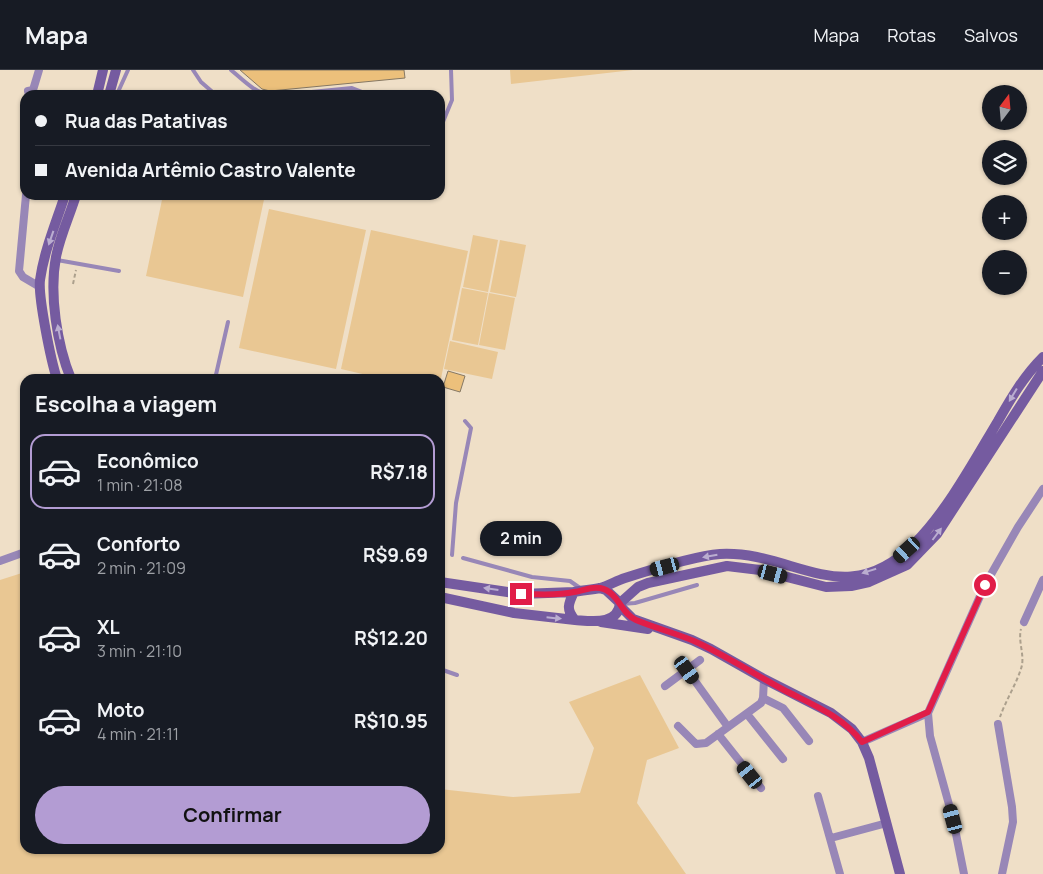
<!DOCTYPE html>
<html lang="pt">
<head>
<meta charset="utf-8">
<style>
  body { margin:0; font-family:Manrope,sans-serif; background:#20242c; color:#f1f3f6; height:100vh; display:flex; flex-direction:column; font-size:19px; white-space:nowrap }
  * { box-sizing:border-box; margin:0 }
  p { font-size:16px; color:#9ea1a6 }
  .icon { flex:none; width:28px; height:28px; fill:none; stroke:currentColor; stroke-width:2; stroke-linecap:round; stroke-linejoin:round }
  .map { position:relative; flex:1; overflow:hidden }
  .side { position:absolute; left:20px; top:304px; width:425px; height:480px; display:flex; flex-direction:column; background:#171b24; border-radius:15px; box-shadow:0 1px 4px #0004 }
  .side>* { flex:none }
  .banner { position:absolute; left:20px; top:20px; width:425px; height:110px; border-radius:15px; box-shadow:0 1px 4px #0004; display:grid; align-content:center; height:110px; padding:0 15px; background:#171b24 }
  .needle { width:32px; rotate:16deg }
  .buttons { position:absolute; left:982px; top:15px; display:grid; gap:10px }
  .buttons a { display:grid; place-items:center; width:45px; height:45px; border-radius:50%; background:#171b24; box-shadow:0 1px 4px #0004; font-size:25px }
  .end { position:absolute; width:22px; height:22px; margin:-11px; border:6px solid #e11d48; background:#fff; box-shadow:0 0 0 2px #fff }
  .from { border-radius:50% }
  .bubble { position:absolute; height:35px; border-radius:18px; background:#171b24; box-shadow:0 1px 4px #0004; font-size:16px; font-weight:700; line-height:35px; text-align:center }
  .car { position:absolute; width:15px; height:30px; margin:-15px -8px; border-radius:6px; box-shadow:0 0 4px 1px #0007; background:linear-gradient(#222 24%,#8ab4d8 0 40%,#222 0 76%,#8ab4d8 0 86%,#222 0) }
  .banner b { display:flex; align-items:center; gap:18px; height:48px; font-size:19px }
  .banner b+b { border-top:1px solid #363941 }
  .banner i { width:12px; height:12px; background:#f1f3f6 }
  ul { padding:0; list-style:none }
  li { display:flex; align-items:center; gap:15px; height:75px; margin:0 10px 8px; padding:0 5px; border:2px solid transparent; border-radius:15px }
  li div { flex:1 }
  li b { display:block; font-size:19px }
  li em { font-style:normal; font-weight:700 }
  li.on { border-color:#b39cd3 }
  li>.icon { width:45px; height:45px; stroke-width:1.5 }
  h2 { padding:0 15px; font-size:22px; line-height:60px }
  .cta { display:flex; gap:10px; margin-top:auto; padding:10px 15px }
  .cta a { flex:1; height:58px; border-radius:30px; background:#b39cd3; color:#111; font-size:20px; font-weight:700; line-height:58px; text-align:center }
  header { display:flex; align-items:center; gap:30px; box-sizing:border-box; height:70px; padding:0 25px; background:#171b24; border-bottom:1px solid #363941 }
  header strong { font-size:24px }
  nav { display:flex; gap:28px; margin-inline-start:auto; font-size:18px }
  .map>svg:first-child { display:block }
</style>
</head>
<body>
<header>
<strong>Mapa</strong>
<nav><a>Mapa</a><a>Rotas</a><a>Salvos</a></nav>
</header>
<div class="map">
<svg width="1043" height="804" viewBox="0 0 1043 804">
  <rect width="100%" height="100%" fill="#efdfc7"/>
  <!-- green -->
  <path fill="#e9c793" d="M510,0H633L511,14Z
    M163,125H265L243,227L146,206Z
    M269,139L366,160L336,299L239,278Z
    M371,160L468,181L440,313V309H384L341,299Z
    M473,165L498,170L488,222L463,217Z
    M500,170L526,175L516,227L490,222Z
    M462,218L488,223L478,275L452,270Z
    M489,223L515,228L505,280L479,275Z
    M450,271L498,282L492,309L444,299Z
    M25,502V779H440V719L513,727L580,723L594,678L569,632L640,605L679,678L647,690L637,733L686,804H0V510Z"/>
  <!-- building -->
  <path fill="#ecc07b" stroke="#867863" d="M240,0H404L405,8L270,21L262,19Z
    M448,301L465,306L460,322L443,317Z"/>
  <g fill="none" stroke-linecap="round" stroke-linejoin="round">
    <!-- path -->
    <path stroke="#aca08d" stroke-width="2" stroke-dasharray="4 2.5" stroke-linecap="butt" d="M73,214L76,200
      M1000,647C1005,632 1019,609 1022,595C1024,583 1018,571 1021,559"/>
    <!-- service -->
    <path stroke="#9887b7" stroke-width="4" d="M193,0L201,12L216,25
      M231,0C243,10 255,23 270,25
      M117,22L129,25
      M118,22L128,0
      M281,25L352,18L370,25
      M440,59L452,30L451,0
      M57,190L119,201
      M215,309L228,252
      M452,485L456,433L471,358L465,351
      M463,488L532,507L570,511L580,518
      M622,534L635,533L697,515
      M440,599L457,605"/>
    <!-- minor -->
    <path stroke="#9887b7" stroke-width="8" d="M29,25L28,21L33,20L39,0
      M26,125L19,201L23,207L40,217
      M0,491L25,482
      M1024,552L1043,510
      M687,600L728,657
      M665,616L700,590
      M763,628L783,638L809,671
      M928,643L930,666L953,749L964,804
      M747,644L783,689
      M998,654L1012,737L1013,752L1002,804
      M678,656L696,674L706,673L761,633L763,628L764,609
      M718,664L761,718
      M862,672L928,643L985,515L1018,457L1043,419
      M818,726L840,804
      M831,768L887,753"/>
    <!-- secondary -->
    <path stroke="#755ba0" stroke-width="10" d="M97,25L103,0
      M109,25L116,0
      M57,309C51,291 38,227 40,210C44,181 56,153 65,125
      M71,309C57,275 49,224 56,187C60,166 70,145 76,125
      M440,512L521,524L574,522
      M599,518L606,520L620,533C618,556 591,551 575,550C566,540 568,534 574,522C583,520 591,520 600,518C608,516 616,511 625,508C650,500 694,486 720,484C794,480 845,544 915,473C947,441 974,391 998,351C1011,328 1024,306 1043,287
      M440,527L514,543L575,550
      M620,533L638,517L648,513L727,496L760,500L826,517L851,516L869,512L907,495L937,464L1043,301
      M620,536L633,549L692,570L711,579L764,609L831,643L852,659L862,672L869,688L900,804
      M601,552L648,559"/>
  </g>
  <!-- one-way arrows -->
  <defs><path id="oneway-solid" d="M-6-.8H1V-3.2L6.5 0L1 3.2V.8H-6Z" transform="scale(1.25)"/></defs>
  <g fill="#baadd0">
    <use href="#oneway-solid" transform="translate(51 168) rotate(109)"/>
    <use href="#oneway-solid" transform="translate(59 262) rotate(-101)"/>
    <use href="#oneway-solid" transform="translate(1013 325) rotate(121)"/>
    <use href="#oneway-solid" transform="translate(937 464) rotate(-53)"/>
    <use href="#oneway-solid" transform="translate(710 486) rotate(170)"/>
    <use href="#oneway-solid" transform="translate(869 501) rotate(163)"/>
    <use href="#oneway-solid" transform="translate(491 519) rotate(-172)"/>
    <use href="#oneway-solid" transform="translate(554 548) rotate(6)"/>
  </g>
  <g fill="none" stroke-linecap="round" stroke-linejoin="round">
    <!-- route -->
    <path stroke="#e11d48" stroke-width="6" d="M521,524C538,524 557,526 574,522C583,521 591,516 600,518C619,522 620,543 636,550C655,558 675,563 694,571C725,585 754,604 784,620C813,635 842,646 862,672L928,642L985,515"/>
  </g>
</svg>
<div class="buttons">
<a><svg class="needle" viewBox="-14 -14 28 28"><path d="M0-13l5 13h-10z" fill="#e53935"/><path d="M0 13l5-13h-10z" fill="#9ea1a6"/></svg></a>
<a><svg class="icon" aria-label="layers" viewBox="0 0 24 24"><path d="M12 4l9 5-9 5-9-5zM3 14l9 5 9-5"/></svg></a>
<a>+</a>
<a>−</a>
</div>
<i class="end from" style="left:985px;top:515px"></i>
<i class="end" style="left:521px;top:524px"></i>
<div class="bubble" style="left:480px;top:451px;width:82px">2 min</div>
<i class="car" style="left:907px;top:480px;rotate:228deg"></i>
<i class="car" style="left:665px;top:497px;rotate:255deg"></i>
<i class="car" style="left:773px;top:504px;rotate:105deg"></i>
<i class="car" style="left:687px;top:600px;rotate:144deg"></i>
<i class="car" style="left:750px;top:705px;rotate:321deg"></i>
<i class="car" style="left:953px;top:749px;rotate:345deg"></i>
<div class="banner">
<b><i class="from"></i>Rua das Patativas</b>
<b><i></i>Avenida Artêmio Castro Valente</b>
</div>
<section class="side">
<h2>Escolha a viagem</h2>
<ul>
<li class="on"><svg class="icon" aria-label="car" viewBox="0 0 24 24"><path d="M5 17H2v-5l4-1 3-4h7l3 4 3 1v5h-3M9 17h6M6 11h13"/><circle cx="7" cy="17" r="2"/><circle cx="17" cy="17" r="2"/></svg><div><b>Econômico</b><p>1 min · 21:08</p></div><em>R$7.18</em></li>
<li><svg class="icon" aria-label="car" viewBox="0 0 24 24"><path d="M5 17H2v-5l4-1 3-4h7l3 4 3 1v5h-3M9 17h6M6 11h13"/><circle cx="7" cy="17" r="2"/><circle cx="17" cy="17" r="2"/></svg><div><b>Conforto</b><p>2 min · 21:09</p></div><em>R$9.69</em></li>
<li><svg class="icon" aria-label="car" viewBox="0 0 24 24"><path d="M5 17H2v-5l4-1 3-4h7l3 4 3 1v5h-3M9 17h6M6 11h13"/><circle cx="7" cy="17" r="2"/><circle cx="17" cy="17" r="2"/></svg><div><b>XL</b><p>3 min · 21:10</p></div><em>R$12.20</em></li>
<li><svg class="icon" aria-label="car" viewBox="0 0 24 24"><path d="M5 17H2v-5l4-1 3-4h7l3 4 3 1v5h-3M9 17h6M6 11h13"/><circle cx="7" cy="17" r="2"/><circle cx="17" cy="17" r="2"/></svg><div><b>Moto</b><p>4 min · 21:11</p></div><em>R$10.95</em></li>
</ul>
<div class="cta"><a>Confirmar</a></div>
</section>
</div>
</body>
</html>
